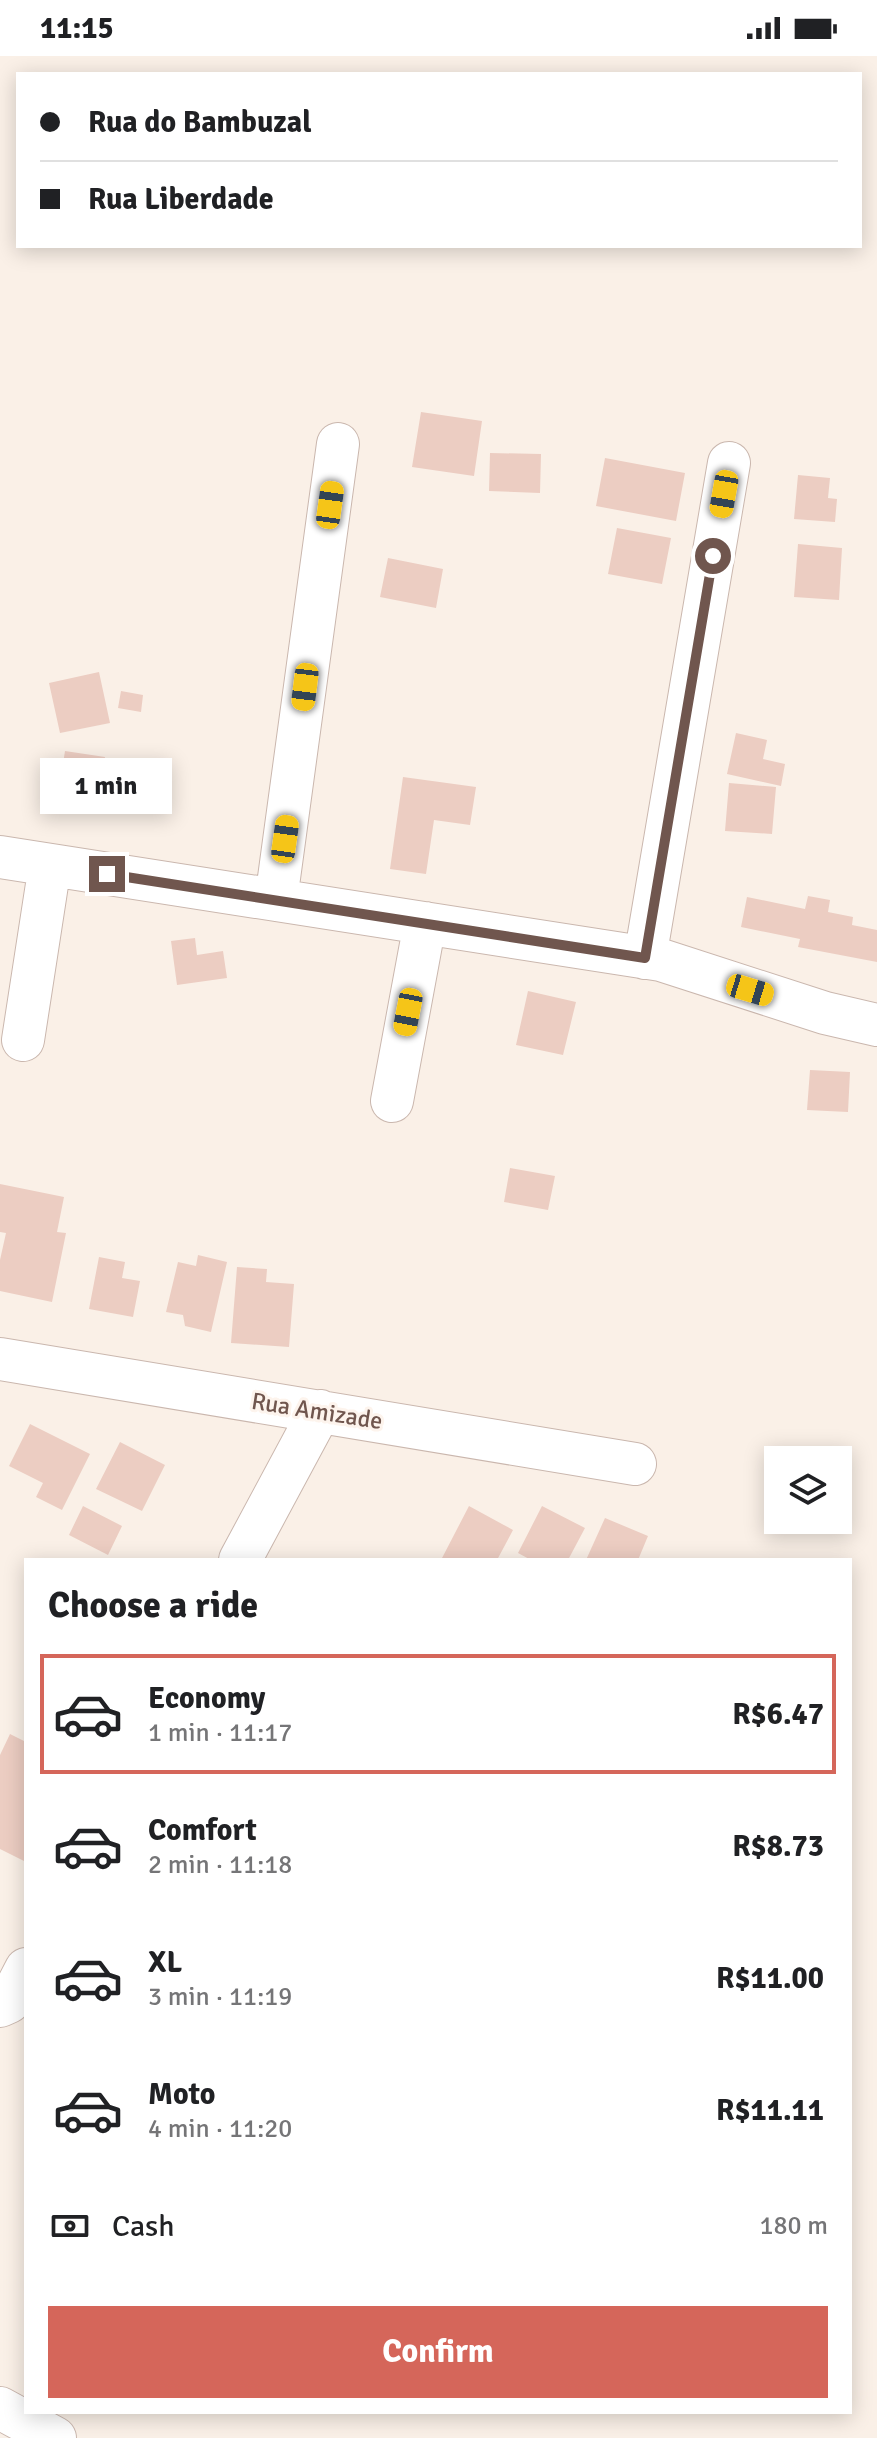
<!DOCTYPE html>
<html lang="en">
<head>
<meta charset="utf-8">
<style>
  body { margin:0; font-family:Signika,sans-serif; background:#f2f2f2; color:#202124; height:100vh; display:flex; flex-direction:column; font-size:30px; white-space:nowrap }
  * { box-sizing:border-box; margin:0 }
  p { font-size:26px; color:#757577 }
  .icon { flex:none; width:44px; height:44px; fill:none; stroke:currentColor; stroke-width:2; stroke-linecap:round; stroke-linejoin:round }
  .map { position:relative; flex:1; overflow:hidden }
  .details { position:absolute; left:24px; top:1502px; width:828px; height:856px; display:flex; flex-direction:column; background:#fff; border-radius:0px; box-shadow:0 4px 20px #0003 }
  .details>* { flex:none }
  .guide { position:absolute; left:16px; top:16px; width:846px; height:176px; border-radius:0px; box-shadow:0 4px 20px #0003; display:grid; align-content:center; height:176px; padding:0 24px; background:#fff }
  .controls { position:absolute; left:764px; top:1390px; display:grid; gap:16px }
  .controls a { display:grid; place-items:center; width:88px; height:88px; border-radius:0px; background:#fff; box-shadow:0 4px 20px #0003; font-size:40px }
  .end { position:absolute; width:36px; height:36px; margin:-18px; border:10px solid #70564e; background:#fff; box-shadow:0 0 0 4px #fff }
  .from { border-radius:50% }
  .bubble { position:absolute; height:56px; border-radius:0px; background:#fff; box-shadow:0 4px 20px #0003; font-size:26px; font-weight:800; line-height:56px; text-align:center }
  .car { position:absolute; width:24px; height:48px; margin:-24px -12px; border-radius:10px; box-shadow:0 0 6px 2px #0007; background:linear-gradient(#f5c518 24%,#345 0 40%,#f5c518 0 76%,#345 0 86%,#f5c518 0) }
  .guide b { display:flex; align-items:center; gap:28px; height:76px; font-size:30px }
  .guide b+b { border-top:2px solid #e0e0e0 }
  .guide i { width:20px; height:20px; background:#202124 }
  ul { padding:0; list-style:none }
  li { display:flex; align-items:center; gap:24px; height:120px; margin:0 16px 12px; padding:0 8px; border:4px solid transparent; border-radius:0px }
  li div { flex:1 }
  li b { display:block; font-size:30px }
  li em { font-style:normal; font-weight:800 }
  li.on { border-color:#d5665a }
  li>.icon { width:72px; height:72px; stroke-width:1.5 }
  h2 { padding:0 24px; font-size:36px; line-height:96px }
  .pay { display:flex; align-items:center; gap:20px; height:88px; padding:0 24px; font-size:30px }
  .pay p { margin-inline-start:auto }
  .button { display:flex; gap:16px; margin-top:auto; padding:16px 24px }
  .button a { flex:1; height:92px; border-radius:0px; background:#d5665a; color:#fff; font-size:32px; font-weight:800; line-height:92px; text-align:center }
  .status { display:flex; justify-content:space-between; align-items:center; height:56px; padding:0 40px; background:#fff; direction:ltr }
  .status svg { height:22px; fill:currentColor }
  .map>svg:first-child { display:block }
</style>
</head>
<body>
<div class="status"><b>11:15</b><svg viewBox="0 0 49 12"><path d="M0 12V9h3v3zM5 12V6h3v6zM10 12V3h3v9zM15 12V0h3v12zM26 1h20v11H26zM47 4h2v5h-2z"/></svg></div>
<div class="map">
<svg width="877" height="2382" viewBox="0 0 877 2382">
  <rect width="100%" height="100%" fill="#faf0e7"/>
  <!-- building -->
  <path fill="#eccdc2" d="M421,356L482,365L474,420L412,411Z
    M490,397L541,398L540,437L489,435Z
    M605,402L685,417L676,465L596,450Z
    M798,419L830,422L828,442L837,443L835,466L794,463Z
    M617,472L671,482L662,528L608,518Z
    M798,488L842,492L839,544L794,541Z
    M388,502L443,513L436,552L380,541Z
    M99,616L110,667L60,677L49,627Z
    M121,635L143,639L141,656L118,652Z
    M736,677L767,684L763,703L785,708L781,730L727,718Z
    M65,695L105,701L99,740L59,733Z
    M128,704L152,706L150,725L168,726L166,758L144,756L145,734L125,732Z
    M403,721L476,731L470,769L434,764L426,818L390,813Z
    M729,727L776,731L772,778L725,775Z
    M808,840L830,844L828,856L853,861L852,869L877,874V906L798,891L800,883L741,871L747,841L805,853Z
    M195,882L197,899L223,895L227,922L177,929L171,885Z
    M528,935L576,946L563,999L516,989Z
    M810,1014L850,1016L848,1056L807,1054Z
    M510,1112L555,1120L548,1154L504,1146Z
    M0,1128L64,1141L57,1176L66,1177L52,1246L0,1235V1204L6,1177L0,1176Z
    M198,1199L227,1206L211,1276L185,1270L183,1259L166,1256L178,1206L196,1210Z
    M99,1201L125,1206L122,1222L140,1225L133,1261L89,1253Z
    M237,1211L267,1213L266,1226L294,1228L289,1291L231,1287Z
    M30,1368L90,1398L62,1454L36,1441L43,1427L9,1410Z
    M120,1386L165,1409L142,1455L96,1433Z
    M83,1450L122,1470L108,1499L69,1479Z
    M469,1450L513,1474L497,1504H441Z
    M542,1450L585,1472L568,1504H531L518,1497Z
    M605,1462L648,1480L638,1504H586Z
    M10,1678L26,1686V1806L0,1793V1699Z"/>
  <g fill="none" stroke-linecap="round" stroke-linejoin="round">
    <!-- street casing -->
    <g stroke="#cab7ae" stroke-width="44">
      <path id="street" d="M0,801L661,904L825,957L877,969
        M276,844L338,388
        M645,902L729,407
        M23,984L50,809
        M392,1045L425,867
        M0,1303L635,1408
        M240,1504L320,1355
        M0,1950L9,1946L26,1913
        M0,2352L55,2382"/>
    </g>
    <!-- street -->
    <use href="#street" stroke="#fff" stroke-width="42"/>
  </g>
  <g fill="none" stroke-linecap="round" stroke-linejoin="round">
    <!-- route -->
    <path stroke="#70564e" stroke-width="10" d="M107,818L645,902L713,500"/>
  </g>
  <g text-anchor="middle" stroke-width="6" stroke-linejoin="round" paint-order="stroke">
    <!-- street labels -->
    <g font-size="24" fill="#70564e" stroke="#fdf4ed">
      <text transform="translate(317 1355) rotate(9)" y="8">Rua Amizade</text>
    </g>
  </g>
</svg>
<div class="controls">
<a><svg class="icon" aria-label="layers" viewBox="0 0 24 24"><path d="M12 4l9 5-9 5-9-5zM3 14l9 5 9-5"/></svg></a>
</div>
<i class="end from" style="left:713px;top:500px"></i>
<i class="end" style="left:107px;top:818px"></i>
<div class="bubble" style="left:40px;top:702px;width:132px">1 min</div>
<i class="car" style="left:724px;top:438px;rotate:190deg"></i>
<i class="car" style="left:330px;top:449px;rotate:8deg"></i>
<i class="car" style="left:305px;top:631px;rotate:187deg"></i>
<i class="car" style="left:285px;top:783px;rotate:8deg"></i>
<i class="car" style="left:750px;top:934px;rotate:107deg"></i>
<i class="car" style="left:408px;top:956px;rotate:191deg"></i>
<div class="guide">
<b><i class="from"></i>Rua do Bambuzal</b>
<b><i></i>Rua Liberdade</b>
</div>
<section class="details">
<h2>Choose a ride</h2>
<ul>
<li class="on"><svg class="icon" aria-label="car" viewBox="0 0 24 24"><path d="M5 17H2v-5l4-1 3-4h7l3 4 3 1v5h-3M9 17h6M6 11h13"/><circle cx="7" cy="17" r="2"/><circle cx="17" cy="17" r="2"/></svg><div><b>Economy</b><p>1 min · 11:17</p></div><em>R$6.47</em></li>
<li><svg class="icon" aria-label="car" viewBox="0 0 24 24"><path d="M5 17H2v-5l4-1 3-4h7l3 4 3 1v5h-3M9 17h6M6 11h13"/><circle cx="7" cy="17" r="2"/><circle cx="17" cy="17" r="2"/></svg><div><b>Comfort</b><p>2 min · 11:18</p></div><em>R$8.73</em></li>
<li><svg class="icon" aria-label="car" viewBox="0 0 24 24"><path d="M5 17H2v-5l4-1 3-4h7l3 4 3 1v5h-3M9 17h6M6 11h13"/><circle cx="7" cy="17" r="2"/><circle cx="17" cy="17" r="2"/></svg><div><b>XL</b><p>3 min · 11:19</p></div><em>R$11.00</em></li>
<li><svg class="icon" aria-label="car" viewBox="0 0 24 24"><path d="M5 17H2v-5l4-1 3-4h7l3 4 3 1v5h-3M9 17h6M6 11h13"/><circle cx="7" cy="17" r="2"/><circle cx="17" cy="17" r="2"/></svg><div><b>Moto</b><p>4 min · 11:20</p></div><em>R$11.11</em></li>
</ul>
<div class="pay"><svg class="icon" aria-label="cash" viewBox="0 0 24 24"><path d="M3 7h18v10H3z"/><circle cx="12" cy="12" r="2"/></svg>Cash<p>180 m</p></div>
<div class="button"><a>Confirm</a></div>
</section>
</div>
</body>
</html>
